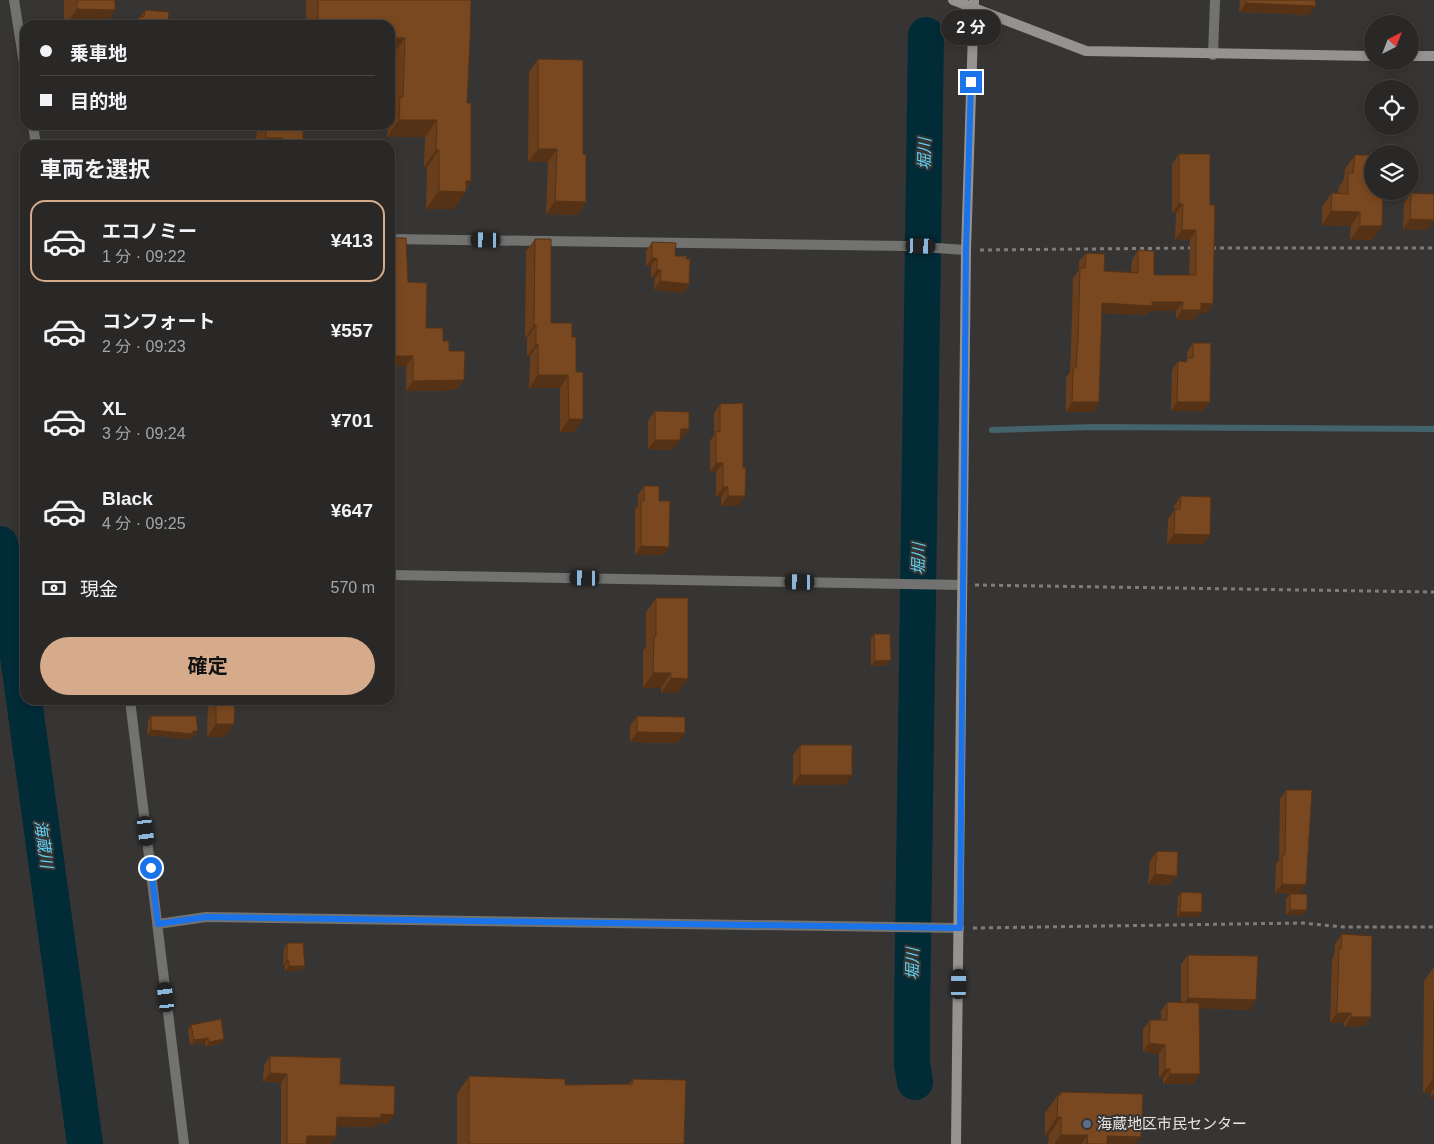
<!DOCTYPE html>
<html lang="ja">
<head>
<meta charset="utf-8">
<style>
  body { margin:0; font-family:Helvetica,"Noto Sans JP",sans-serif; background:#353432; color:#f1f3f6; height:100vh; display:flex; flex-direction:column; font-size:19px; white-space:nowrap }
  * { box-sizing:border-box; margin:0 }
  p { font-size:16px; color:#a5a6a7 }
  .icon { flex:none; width:28px; height:28px; fill:none; stroke:currentColor; stroke-width:2; stroke-linecap:round; stroke-linejoin:round }
  .map { position:relative; flex:1; overflow:hidden }
  .details { position:absolute; left:20px; top:140px; width:375px; height:565px; display:flex; flex-direction:column; background:#292826; border-radius:15px; box-shadow:0 2px 8px #0003,0 0 0 1px #454443 }
  .details>* { flex:none }
  .hud { position:absolute; left:20px; top:20px; width:375px; height:110px; border-radius:15px; box-shadow:0 2px 8px #0003,0 0 0 1px #454443; display:grid; align-content:center; height:110px; padding:0 20px; background:#292826 }
  .needle { width:32px; rotate:42deg }
  .controls { position:absolute; left:1364px; top:15px; display:grid; gap:10px }
  .controls a { display:grid; place-items:center; width:55px; height:55px; border-radius:50%; background:#292826; box-shadow:0 2px 8px #0003,0 0 0 1px #454443; font-size:25px }
  .end { position:absolute; width:22px; height:22px; margin:-11px; border:6px solid #1a73e8; background:#fff; box-shadow:0 0 0 2px #fff }
  .from { border-radius:50% }
  .bubble { position:absolute; height:35px; border-radius:18px; background:#292826; box-shadow:0 2px 8px #0003,0 0 0 1px #454443; font-size:16px; font-weight:700; line-height:35px; text-align:center }
  .car { position:absolute; width:15px; height:30px; margin:-15px -8px; border-radius:6px; box-shadow:0 0 4px 1px #0007; background:linear-gradient(#222 24%,#8ab4d8 0 40%,#222 0 76%,#8ab4d8 0 86%,#222 0) }
  .hud b { display:flex; align-items:center; gap:18px; height:48px; font-size:19px }
  .hud b+b { border-top:1px solid #454443 }
  .hud i { width:12px; height:12px; background:#f1f3f6 }
  ul { padding:0; list-style:none }
  li { display:flex; align-items:center; gap:15px; height:82px; margin:0 10px 8px; padding:0 10px; border:2px solid transparent; border-radius:15px }
  li div { flex:1 }
  li b { display:block; font-size:19px }
  li em { font-style:normal; font-weight:700 }
  li.current { border-color:#d6ab8b }
  li>.icon { width:45px; height:45px; stroke-width:1.5 }
  h2 { padding:0 20px; font-size:22px; line-height:60px }
  .pay { display:flex; align-items:center; gap:12px; height:55px; padding:0 20px; font-size:19px }
  .pay p { margin-inline-start:auto }
  .cta { display:flex; gap:10px; margin-top:auto; padding:10px 20px }
  .cta a { flex:1; height:58px; border-radius:30px; background:#d6ab8b; color:#111; font-size:20px; font-weight:700; line-height:58px; text-align:center }
  .map>svg:first-child { display:block }
</style>
</head>
<body>
<div class="map">
<svg width="1434" height="1144" viewBox="0 0 1434 1144">
  <rect width="100%" height="100%" fill="#373533"/>
  <g fill="none" stroke-linecap="round" stroke-linejoin="round">
    <!-- stream -->
    <path stroke="#45636b" stroke-width="6" d="M992,430L1094,427L1434,429"/>
    <!-- river -->
    <path stroke="#002b37" stroke-width="36" d="M0,544L14,627L85,1144
      M915,1082L912,1064V1013L926,35"/>
    <!-- path -->
    <path stroke="#7f7d7b" stroke-width="3" stroke-dasharray="4 4" stroke-linecap="butt" d="M1212,248H1434
      M980,250L1193,248
      M975,585L1434,592
      M973,928L1302,923L1344,927H1434"/>
    <!-- street -->
    <path stroke="#727271" stroke-width="10" d="M14,0L25,70
      M1213,55L1215,0
      M33,125L36,145
      M390,239L906,246L966,250
      M390,575L962,585
      M130,700L184,1144
      M158,924L206,917L959,928"/>
    <!-- secondary -->
    <path stroke="#949391" stroke-width="10" d="M953,0L1086,51L1372,56
      M1410,56H1434
      M956,1144L966,250L974,0"/>
  </g>
  <!-- wall -->
  <path fill="#683e1c" d="M64,0H115V10L105,25H64Z
    M306,0H471L467,103L471,181L454,209H426L427,167H424L425,137H387L388,125H390V112L391,110L392,56L390,25H306Z
    M1240,0H1315L1309,15L1239,12Z
    M145,10L168,25H134Z
    M538,59L583,154L586,202L577,215L546,214L548,162H528L529,72Z
    M257,125H303V143L302,145H256Z
    M1179,154H1210L1207,313H1199L1194,320L1176,319V311H1149L1146,315L1102,313L1099,402L1093,412H1066V378L1070,372L1071,348L1073,278L1079,270V262L1086,253L1104,271L1131,272L1132,260L1138,250L1154,275H1189L1190,240L1175,239L1176,213H1172V164Z
    M1355,155L1382,226L1372,240H1350L1351,226L1322,225V207L1332,193H1338L1339,187L1344,179L1345,169Z
    M1411,193L1434,220L1427,230L1403,229L1404,203Z
    M535,239L551,323H572L574,432H560V388H529L530,356H527V338H525L526,251Z
    M652,242L675,256L689,284L684,293L654,290L655,278H651V266H646V251Z
    M408,282L426,328L443,341L449,351L457,390L406,391Z
    M1193,343L1204,411H1171L1172,370L1178,361L1185,362L1187,359V352Z
    M720,404L738,506H721V497H716V472H710V441L714,435V413Z
    M655,411L689,429L682,439H680L673,450L648,449V421Z
    M644,486L659,501L663,555H635V509L638,506V495Z
    M1181,496L1203,544H1167L1168,519L1174,511V506Z
    M656,598L677,693H661V688H643V650L646,647V612Z
    M874,634L887,665L871,666V639Z
    M208,700H235L225,737H207Z
    M151,716L195,736H191L190,739L147,735L148,721Z
    M637,716L678,743L630,742V726Z
    M800,745L845,785H793V755Z
    M1286,790L1300,894L1304,915H1286V899L1290,894H1295L1275,893L1276,864L1279,860L1280,799Z
    M1157,851L1177,876L1170,885L1148,884L1150,861Z
    M1181,892L1202,912L1198,917H1177L1178,897Z
    M1342,934L1371,1017L1364,1026L1344,1027V1023H1330L1332,959L1334,956L1335,944Z
    M287,943L301,971H285V966H283L284,948Z
    M1188,955L1250,1010L1199,1008L1193,1084H1163V1078H1159V1054L1143,1052V1029L1150,1020H1161V1011L1167,1002H1181V964Z
    M1434,967V1098H1431V1093H1423L1424,981Z
    M191,1025L224,1039L220,1044L205,1047V1043L190,1045L188,1030Z
    M270,1056L340,1084L388,1124L377,1123L375,1127L337,1126L336,1136L331,1144H281V1083L263,1082L264,1065Z
    M469,1076L565,1085H628L633,1079L684,1144H457V1094Z
    M1061,1092L1136,1144H1048L1049,1135H1045V1113L1058,1095H1059Z"/>
  <!-- shaded-wall -->
  <path fill="#553216" d="M1246,3L1316,6L1309,15L1239,12Z
    M77,9L115,10L105,25H66Z
    M390,38H405L392,56H390Z
    M399,120H437L425,137H387Z
    M266,138H283L278,145H261Z
    M283,143H303L302,145H282Z
    M538,149H557L548,162H528Z
    M436,150H439L427,167H424Z
    M466,181H471L463,192H466L454,209H426L439,191Z
    M555,201L586,202L577,215L546,214Z
    M1179,204H1183L1176,213H1172Z
    M1331,211L1360,212L1351,226L1322,225Z
    M1410,219L1434,220L1427,230L1403,229Z
    M1360,226H1382L1372,240H1350Z
    M1182,230H1196L1190,240L1175,239Z
    M652,258H657L651,266H646Z
    M657,270H661L655,278H651Z
    M660,281L689,284L684,293L654,290Z
    M1152,302H1183L1176,311H1149L1146,315L1095,313L1102,303Z
    M1201,303L1213,304L1207,313H1199L1194,320L1176,319L1182,310Z
    M534,325H536L527,338H525Z
    M536,344H538L530,356H527Z
    M390,356H413L406,366L390,367Z
    M538,375H568L560,388H529Z
    M464,380L457,390L406,391L413,381Z
    M1072,402H1099L1093,412H1066Z
    M1177,402H1210L1204,411H1171Z
    M569,419H583L574,432H560Z
    M681,429H689L682,439H674Z
    M655,440H680L673,450L648,449Z
    M716,463H723L716,472H710Z
    M723,487H728L721,497H716Z
    M728,496H745L738,506H721Z
    M1174,534L1210,535L1203,544H1167Z
    M641,546L669,547L663,555H635Z
    M891,660L887,665L871,666L875,661Z
    M653,673H671L661,688H643Z
    M671,678L688,679L677,693H661Z
    M216,724H234L225,737H207Z
    M151,730L193,731H198L195,736H191L190,739L147,735Z
    M637,732L685,733L678,743L630,742Z
    M800,775H852L845,785H793Z
    M1155,874L1177,876L1170,885L1148,884Z
    M1282,884L1306,885L1300,894L1275,893Z
    M1290,910H1307L1304,915H1286Z
    M1180,912H1202L1198,917H1177Z
    M287,961H289L285,966H283Z
    M289,966H305L301,971H285Z
    M1188,998L1256,1000L1250,1010L1181,1008Z
    M1337,1013H1351L1344,1023H1330Z
    M1351,1017H1371L1364,1026L1344,1027Z
    M208,1038L205,1043L190,1045L194,1040Z
    M224,1039L220,1044L205,1047L209,1042Z
    M1149,1043L1165,1045L1159,1054L1143,1052Z
    M1165,1069H1170L1163,1078H1159Z
    M270,1073L287,1074L281,1083L263,1082Z
    M1170,1074H1200L1193,1084H1163Z
    M1433,1078H1434V1088L1431,1093H1423Z
    M1434,1093V1098H1431Z
    M381,1114L394,1115L388,1124L377,1123L375,1127L330,1126L337,1117Z
    M1057,1117H1061L1049,1135H1045Z
    M1061,1135H1088L1081,1144H1054Z
    M307,1136H336L331,1144H301Z
    M1107,1136L1141,1137L1136,1144H1101Z"/>
  <!-- building -->
  <path fill="#794820" stroke="#553216" d="M77,0H115V10L77,9Z
    M318,0H471L470,40L467,103H471V181H466V192L439,191V150H436L437,120H399L400,97H403L405,38H390V25H318Z
    M1246,0H1315L1316,6L1246,3Z
    M145,10L169,12L168,25H139V17H144Z
    M538,59L583,60V154L586,155V202L555,201L557,149H538Z
    M266,125H303V143H283V138H266Z
    M1179,154H1210V205H1215L1213,304L1201,303V310H1182L1183,302H1152V306L1102,303L1099,402H1072L1073,368H1076L1078,339L1080,268H1085L1086,253L1105,254L1104,271L1138,273V250L1154,251V275H1196V230H1182L1183,204H1179Z
    M1355,155H1372V191H1383L1382,226H1360V212L1331,211L1332,193L1348,194V173H1353Z
    M1411,193L1434,194V220L1410,219Z
    M390,238H406L408,282L427,283L426,328H443V341H449V351H465L464,380L413,381V356H390Z
    M535,239H551V323H572V337H576V372H583V419H569L568,375H538V344H536V325H534Z
    M652,242L676,243L675,256H687L686,259H690L689,284L660,281L661,270H657V258H652Z
    M1193,343H1211L1210,402H1177L1178,361L1187,362V358H1193Z
    M743,403V468H746L745,496H728V487H723V463H716V431L720,432V404Z
    M655,411L689,412V429H681L680,440H655Z
    M644,486H659V501H670L669,547L641,546V501H644Z
    M1181,496L1211,497L1210,535L1174,534L1175,509H1180Z
    M656,598H688V679L671,678V673H653L654,636H656Z
    M874,634H890L891,660L875,661Z
    M216,700H235L234,724H216Z
    M151,716H196L198,731H193V734L151,730Z
    M637,716L685,717V733L637,732Z
    M800,745H852V775H800Z
    M1286,790H1312L1306,885L1282,884V855H1285Z
    M1157,851L1178,852L1177,876L1155,874Z
    M1181,892L1202,893V912H1180Z
    M1290,894H1307V910H1290Z
    M1342,934L1372,936L1371,1017H1351V1013H1337L1339,949H1341Z
    M287,943H303L305,966H289V961H287Z
    M1188,955L1258,956L1256,1000L1188,998Z
    M1434,1001V1078H1433Z
    M1167,1002L1199,1003L1200,1074H1170V1069H1165V1045L1149,1043L1150,1020H1167Z
    M221,1019L224,1039L209,1042L208,1038L194,1040L191,1025Z
    M270,1056L341,1058L340,1084L395,1086L394,1115L381,1114V1118L337,1117L336,1136H307L306,1144H287V1074L270,1073Z
    M469,1076L565,1079V1085L632,1084L633,1079L686,1080L684,1144H469Z
    M1061,1092L1143,1094L1141,1137L1107,1136V1144H1087L1088,1135H1061V1117H1057L1058,1095H1061Z"/>
  <g fill="none" stroke-linecap="round" stroke-linejoin="round">
    <!-- route -->
    <path stroke="#1a73e8" stroke-width="6" d="M151,868L158,924L206,917L960,928L966,250L971,82"/>
  </g>
  <!-- markers -->
  <circle fill="#5c6f8a" stroke="#373533" stroke-width="2" cx="1087" cy="1124" r="5"/>
  <g text-anchor="middle" stroke-width="4" stroke-linejoin="round" paint-order="stroke">
    <!-- poi labels -->
    <g font-size="15" fill="#e7e5e4" stroke="#373533" text-anchor="start">
      <text x="1097" y="1129">海蔵地区市民センター</text>
    </g>
    <!-- water labels -->
    <g font-size="16" font-style="italic" fill="#5cd3f5" stroke="#373533">
      <text transform="translate(924 154) rotate(-89)" y="6">堀川</text>
      <text transform="translate(918 559) rotate(-89)" y="6">堀川</text>
      <text transform="translate(44 844) rotate(82)" y="6">海蔵川</text>
      <text transform="translate(912 964) rotate(-89)" y="6">堀川</text>
    </g>
  </g>
</svg>
<div class="controls">
<a><svg class="needle" viewBox="-14 -14 28 28"><path d="M0-13l5 13h-10z" fill="#e53935"/><path d="M0 13l5-13h-10z" fill="#a5a6a7"/></svg></a>
<a><svg class="icon" aria-label="locate" viewBox="0 0 24 24"><circle cx="12" cy="12" r="6"/><path d="M12 2v4M12 18v4M2 12h4M18 12h4"/></svg></a>
<a><svg class="icon" aria-label="layers" viewBox="0 0 24 24"><path d="M12 4l9 5-9 5-9-5zM3 14l9 5 9-5"/></svg></a>
</div>
<i class="end from" style="left:151px;top:868px"></i>
<i class="end" style="left:971px;top:82px"></i>
<div class="bubble" style="left:941px;top:10px;width:60px">2 分</div>
<i class="car" style="left:486px;top:240px;rotate:271deg"></i>
<i class="car" style="left:921px;top:246px;rotate:92deg"></i>
<i class="car" style="left:585px;top:578px;rotate:271deg"></i>
<i class="car" style="left:800px;top:582px;rotate:271deg"></i>
<i class="car" style="left:146px;top:831px;rotate:173deg"></i>
<i class="car" style="left:959px;top:984px;rotate:1deg"></i>
<i class="car" style="left:166px;top:997px;rotate:353deg"></i>
<div class="hud">
<b><i class="from"></i>乗車地</b>
<b><i></i>目的地</b>
</div>
<section class="details">
<h2>車両を選択</h2>
<ul>
<li class="current"><svg class="icon" aria-label="car" viewBox="0 0 24 24"><path d="M5 17H2v-5l4-1 3-4h7l3 4 3 1v5h-3M9 17h6M6 11h13"/><circle cx="7" cy="17" r="2"/><circle cx="17" cy="17" r="2"/></svg><div><b>エコノミー</b><p>1 分 · 09:22</p></div><em>¥413</em></li>
<li><svg class="icon" aria-label="car" viewBox="0 0 24 24"><path d="M5 17H2v-5l4-1 3-4h7l3 4 3 1v5h-3M9 17h6M6 11h13"/><circle cx="7" cy="17" r="2"/><circle cx="17" cy="17" r="2"/></svg><div><b>コンフォート</b><p>2 分 · 09:23</p></div><em>¥557</em></li>
<li><svg class="icon" aria-label="car" viewBox="0 0 24 24"><path d="M5 17H2v-5l4-1 3-4h7l3 4 3 1v5h-3M9 17h6M6 11h13"/><circle cx="7" cy="17" r="2"/><circle cx="17" cy="17" r="2"/></svg><div><b>XL</b><p>3 分 · 09:24</p></div><em>¥701</em></li>
<li><svg class="icon" aria-label="car" viewBox="0 0 24 24"><path d="M5 17H2v-5l4-1 3-4h7l3 4 3 1v5h-3M9 17h6M6 11h13"/><circle cx="7" cy="17" r="2"/><circle cx="17" cy="17" r="2"/></svg><div><b>Black</b><p>4 分 · 09:25</p></div><em>¥647</em></li>
</ul>
<div class="pay"><svg class="icon" aria-label="cash" viewBox="0 0 24 24"><path d="M3 7h18v10H3z"/><circle cx="12" cy="12" r="2"/></svg>現金<p>570 m</p></div>
<div class="cta"><a>確定</a></div>
</section>
</div>
</body>
</html>
